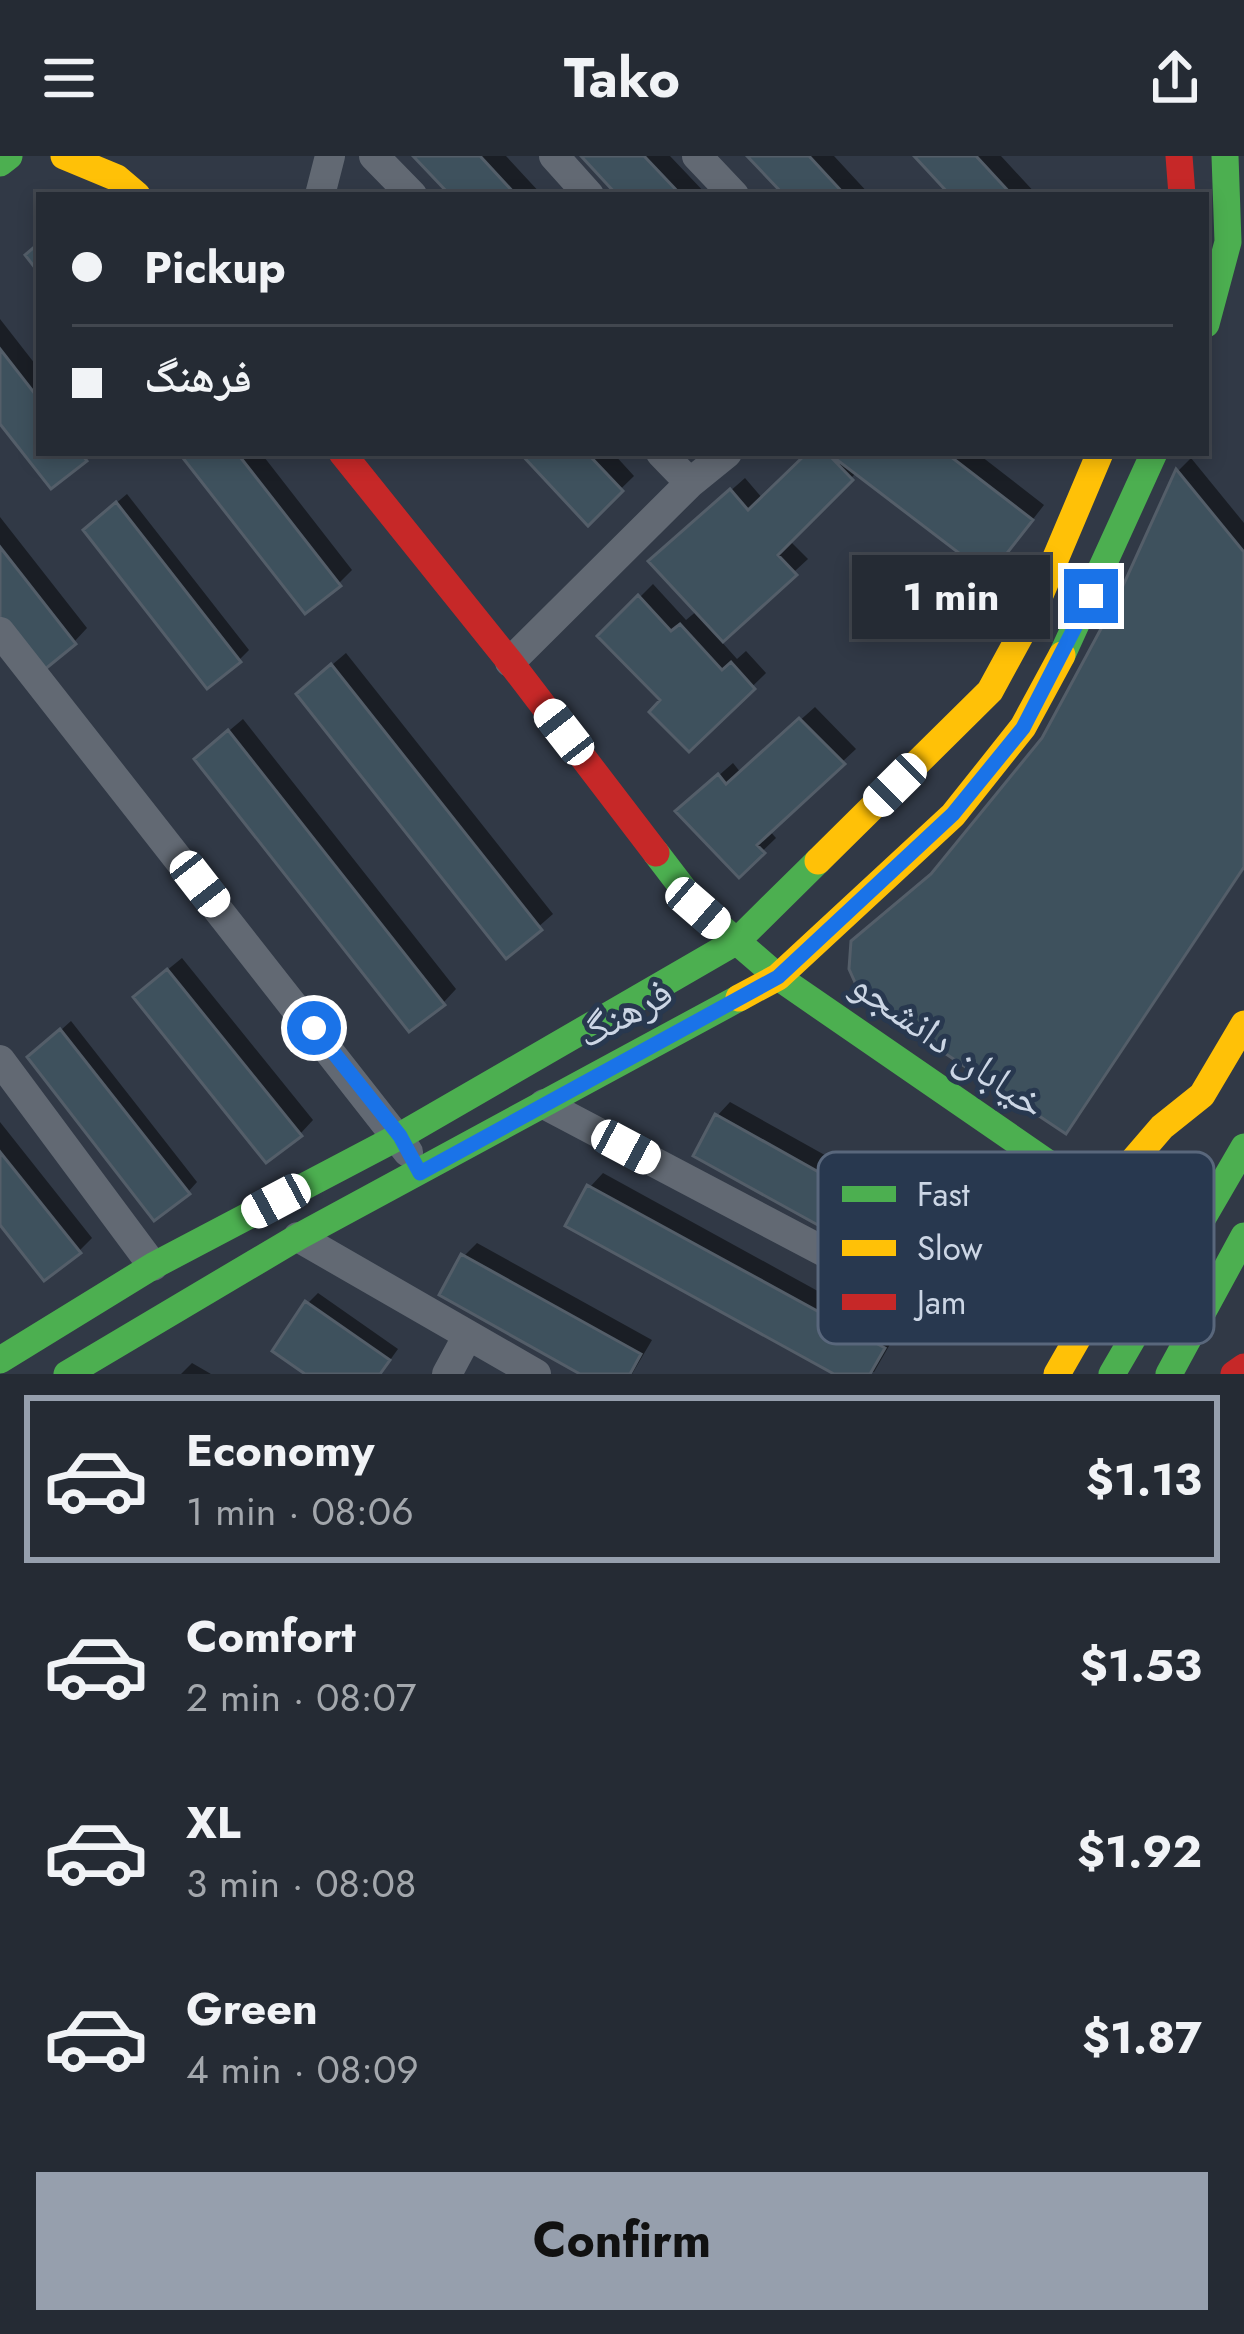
<!DOCTYPE html>
<html lang="en">
<head>
<meta charset="utf-8">
<style>
  body { margin:0; font-family:Jost,"Noto Naskh Arabic",sans-serif; background:#313740; color:#f1f3f6; height:100vh; display:flex; flex-direction:column; font-size:45px; white-space:nowrap }
  * { box-sizing:border-box; margin:0 }
  p { font-size:39px; color:#a3a7ac }
  .icon { flex:none; width:66px; height:66px; fill:none; stroke:currentColor; stroke-width:2; stroke-linecap:round; stroke-linejoin:round }
  .map { position:relative; height:1218px; overflow:hidden }
  .drawer { display:flex; flex-direction:column; background:#252b34; flex:1 }
  .drawer>* { flex:none }
  .banner { position:absolute; left:36px; top:36px; width:1173px; height:264px; border-radius:0px; box-shadow:0 6px 18px #0003,0 0 0 3px #42474f; display:grid; align-content:center; height:264px; padding:0 36px; background:#252b34 }
  .end { position:absolute; width:54px; height:54px; margin:-27px; border:15px solid #1a73e8; background:#fff; box-shadow:0 0 0 6px #fff }
  .from { border-radius:50% }
  .bubble { position:absolute; height:84px; border-radius:0px; background:#252b34; box-shadow:0 6px 18px #0003,0 0 0 3px #42474f; font-size:39px; font-weight:700; line-height:84px; text-align:center }
  .car { position:absolute; width:36px; height:72px; margin:-36px -18px; border-radius:15px; box-shadow:0 0 9px 3px #0007; background:linear-gradient(#fff 24%,#345 0 40%,#fff 0 76%,#345 0 86%,#fff 0) }
  .banner b { display:flex; align-items:center; gap:42px; height:114px; font-size:45px }
  .banner b+b { border-top:3px solid #42474f }
  .banner i { width:30px; height:30px; background:#f1f3f6 }
  ul { padding:21px 0 0; list-style:none }
  li { display:flex; align-items:center; gap:36px; height:168px; margin:0 24px 18px; padding:0 12px; border:6px solid transparent; border-radius:0px }
  li div { flex:1 }
  li b { display:block; font-size:45px }
  li em { font-style:normal; font-weight:700 }
  li.selected { border-color:#969fad }
  li>.icon { width:108px; height:108px; stroke-width:1.5 }
  .primary-button { display:flex; gap:24px; margin-top:auto; padding:24px 36px }
  .primary-button a { flex:1; height:138px; border-radius:0px; background:#969fad; color:#111; font-size:48px; font-weight:700; line-height:138px; text-align:center }
  header { display:flex; justify-content:space-between; align-items:center; height:156px; padding:0 36px; background:#252b34; font-size:54px; font-weight:700 }
  .map>svg:first-child { display:block }
</style>
</head>
<body>
<header><svg class="icon" aria-label="menu" viewBox="0 0 24 24"><path d="M4 6h16M4 12h16M4 18h16"/></svg>Tako<svg class="icon" aria-label="share" viewBox="0 0 24 24"><path d="M12 15V3M7 8l5-5 5 5M5 13v7h14v-7"/></svg></header>
<div class="map">
<svg width="1244" height="1218" viewBox="0 0 1244 1218">
  <rect width="100%" height="100%" fill="#313946"/>
  <!-- shadow -->
  <path fill="#0007" d="M417,0H506L542,39H454Z
    M585,0H670L707,39H621Z
    M751,0H834L870,39H788Z
    M918,0H1001L1037,39H954Z
    M0,163L39,213V297H91L51,329L0,263Z
    M183,297H261L352,414L339,427Z
    M525,297H613L634,320L588,365Z
    M811,297H977L1044,349L1002,403L857,316L789,384L808,403L720,484L737,503L746,495L766,517L689,592L664,544L601,480L653,428L686,464L698,454L666,392L745,322L763,343Z
    M1191,302L1244,367V713L1079,961L1066,975L1044,584L1119,447L1178,315Z
    M127,338L249,494L239,504L96,364Z
    M0,361L87,472L74,486L0,463Z
    M346,497L553,758L507,798L313,525Z
    M815,551L856,593L769,674L776,682L739,718L693,642L733,607L741,617Z
    M243,563L456,833L443,847L211,590Z
    M182,802L313,964L300,978L150,828Z
    M71,865L197,1026L188,1036L41,892Z
    M730,946L909,1046L887,1083L874,1096L717,960Z
    M0,966L92,1082L79,1095L0,1064Z
    M603,1017L896,1178L874,1216L841,1218L590,1031Z
    M477,1087L652,1184L632,1218H586L464,1100Z
    M318,1137L398,1193L380,1218H311L308,1147Z
    M192,1207L211,1218H181Z"/>
  <!-- building -->
  <path fill="#3e515d" stroke="#545e69" stroke-width="3" d="M413,0H480L516,39H450Z
    M581,0H644L681,39H617Z
    M747,0H809L845,39H784Z
    M914,0H976L1012,39H950Z
    M39,87V117L25,99Z
    M0,193L39,243V297H81L87,305L51,333L0,268Z
    M179,297H237L341,430L305,458Z
    M520,297H587L623,335L588,370Z
    M807,297H827L853,324L778,399L797,419L723,486L648,405L730,333L748,354Z
    M828,297H946L1033,364L989,420Z
    M1176,313L1244,396V711L1066,978L862,842L849,813L851,785L931,718L1042,582L1116,445Z
    M116,346L241,506L207,533L83,374Z
    M0,391L76,488L39,518L0,468Z
    M638,439L671,475L680,468L722,514L731,506L755,533L689,596L649,556L660,544L597,480Z
    M331,508L542,774L506,803L296,538Z
    M799,562L845,608L757,689L765,697L739,722L675,655L718,618L726,628Z
    M228,574L445,849L409,876L194,603Z
    M167,813L302,980L266,1007L133,841Z
    M60,873L190,1038L154,1065L27,901Z
    M715,958L897,1060L874,1100L693,1000Z
    M0,996L81,1097L44,1125L0,1069Z
    M587,1029L885,1192L870,1218H834L565,1070Z
    M461,1098L641,1198L630,1218H580L439,1139Z
    M305,1145L390,1204L380,1218H305L272,1195Z"/>
  <g fill="none" stroke-linecap="round" stroke-linejoin="round">
    <!-- street -->
    <path stroke="#626973" stroke-width="30" d="M374,0L412,39
      M554,0L589,39
      M697,0L734,39
      M320,39L330,0
      M661,297L690,327
      M0,476L408,996
      M510,506L690,327L727,297
      M0,904L153,1110
      M544,948L910,1141
      M298,1081L536,1218
      M447,1218L468,1179"/>
    <!-- fast -->
    <path stroke="#4caf50" stroke-width="27" d="M0,7L9,0
      M1206,168L1228,86L1225,0
      M1062,499L1154,297
      M656,697L698,752L778,821L1100,1043
      M0,1204L153,1110L400,980L737,785L818,705
      M67,1218L298,1081L739,842
      M1112,1218L1244,991
      M1169,1218L1244,1080"/>
    <!-- slow -->
    <path stroke="#ffc107" stroke-width="27" d="M64,0L117,22L137,39
      M818,705L990,535L1032,458L1100,297
      M739,842L778,821L953,659L1023,571L1062,499
      M1057,1218L1080,1178L1074,1133L1081,1087L1100,1043L1162,971L1202,939L1244,868"/>
    <!-- jam -->
    <path stroke="#c62828" stroke-width="27" d="M1179,0L1182,39
      M342,297L510,506L656,697
      M1234,1218L1244,1211"/>
  </g>
  <g fill="none" stroke-linecap="round" stroke-linejoin="round">
    <!-- route -->
    <path stroke="#1a73e8" stroke-width="15" d="M314,872L400,980L420,1017L778,821L953,658L1023,572L1091,440"/>
  </g>
  <g text-anchor="middle" stroke-width="10" stroke-linejoin="round" paint-order="stroke">
    <!-- street labels -->
    <g font-size="42" fill="#ccd6e5" stroke="#28384f">
      <text transform="translate(624 856) rotate(-28)" y="15">فرهنگ</text>
      <text transform="translate(949 887) rotate(35)" y="15">خیابان دانشجو</text>
    </g>
  </g>
  <!-- legend -->
  <rect x="818" y="996" width="396" height="192" rx="18" fill="#28384f" stroke="#59677c" stroke-width="3"/>
  <rect x="842" y="1030" width="54" height="16" fill="#4caf50"/>
  <rect x="842" y="1084" width="54" height="16" fill="#ffc107"/>
  <rect x="842" y="1138" width="54" height="16" fill="#c62828"/>
  <g font-size="33" fill="#ccd6e5">
    <text x="917" y="1050">Fast</text>
    <text x="917" y="1104">Slow</text>
    <text x="917" y="1158">Jam</text>
  </g>
</svg>
<i class="end from" style="left:314px;top:872px"></i>
<i class="end" style="left:1091px;top:440px"></i>
<div class="bubble" style="left:852px;top:399px;width:198px">1 min</div>
<i class="car" style="left:564px;top:576px;rotate:322deg"></i>
<i class="car" style="left:895px;top:629px;rotate:225deg"></i>
<i class="car" style="left:200px;top:728px;rotate:142deg"></i>
<i class="car" style="left:698px;top:752px;rotate:131deg"></i>
<i class="car" style="left:626px;top:991px;rotate:118deg"></i>
<i class="car" style="left:276px;top:1045px;rotate:242deg"></i>
<div class="banner">
<b><i class="from"></i>Pickup</b>
<b><i></i>فرهنگ</b>
</div>
</div>
<section class="drawer">
<ul>
<li class="selected"><svg class="icon" aria-label="car" viewBox="0 0 24 24"><path d="M5 17H2v-5l4-1 3-4h7l3 4 3 1v5h-3M9 17h6M6 11h13"/><circle cx="7" cy="17" r="2"/><circle cx="17" cy="17" r="2"/></svg><div><b>Economy</b><p>1 min · 08:06</p></div><em>$1.13</em></li>
<li><svg class="icon" aria-label="car" viewBox="0 0 24 24"><path d="M5 17H2v-5l4-1 3-4h7l3 4 3 1v5h-3M9 17h6M6 11h13"/><circle cx="7" cy="17" r="2"/><circle cx="17" cy="17" r="2"/></svg><div><b>Comfort</b><p>2 min · 08:07</p></div><em>$1.53</em></li>
<li><svg class="icon" aria-label="car" viewBox="0 0 24 24"><path d="M5 17H2v-5l4-1 3-4h7l3 4 3 1v5h-3M9 17h6M6 11h13"/><circle cx="7" cy="17" r="2"/><circle cx="17" cy="17" r="2"/></svg><div><b>XL</b><p>3 min · 08:08</p></div><em>$1.92</em></li>
<li><svg class="icon" aria-label="car" viewBox="0 0 24 24"><path d="M5 17H2v-5l4-1 3-4h7l3 4 3 1v5h-3M9 17h6M6 11h13"/><circle cx="7" cy="17" r="2"/><circle cx="17" cy="17" r="2"/></svg><div><b>Green</b><p>4 min · 08:09</p></div><em>$1.87</em></li>
</ul>
<div class="primary-button"><a>Confirm</a></div>
</section>
</body>
</html>
